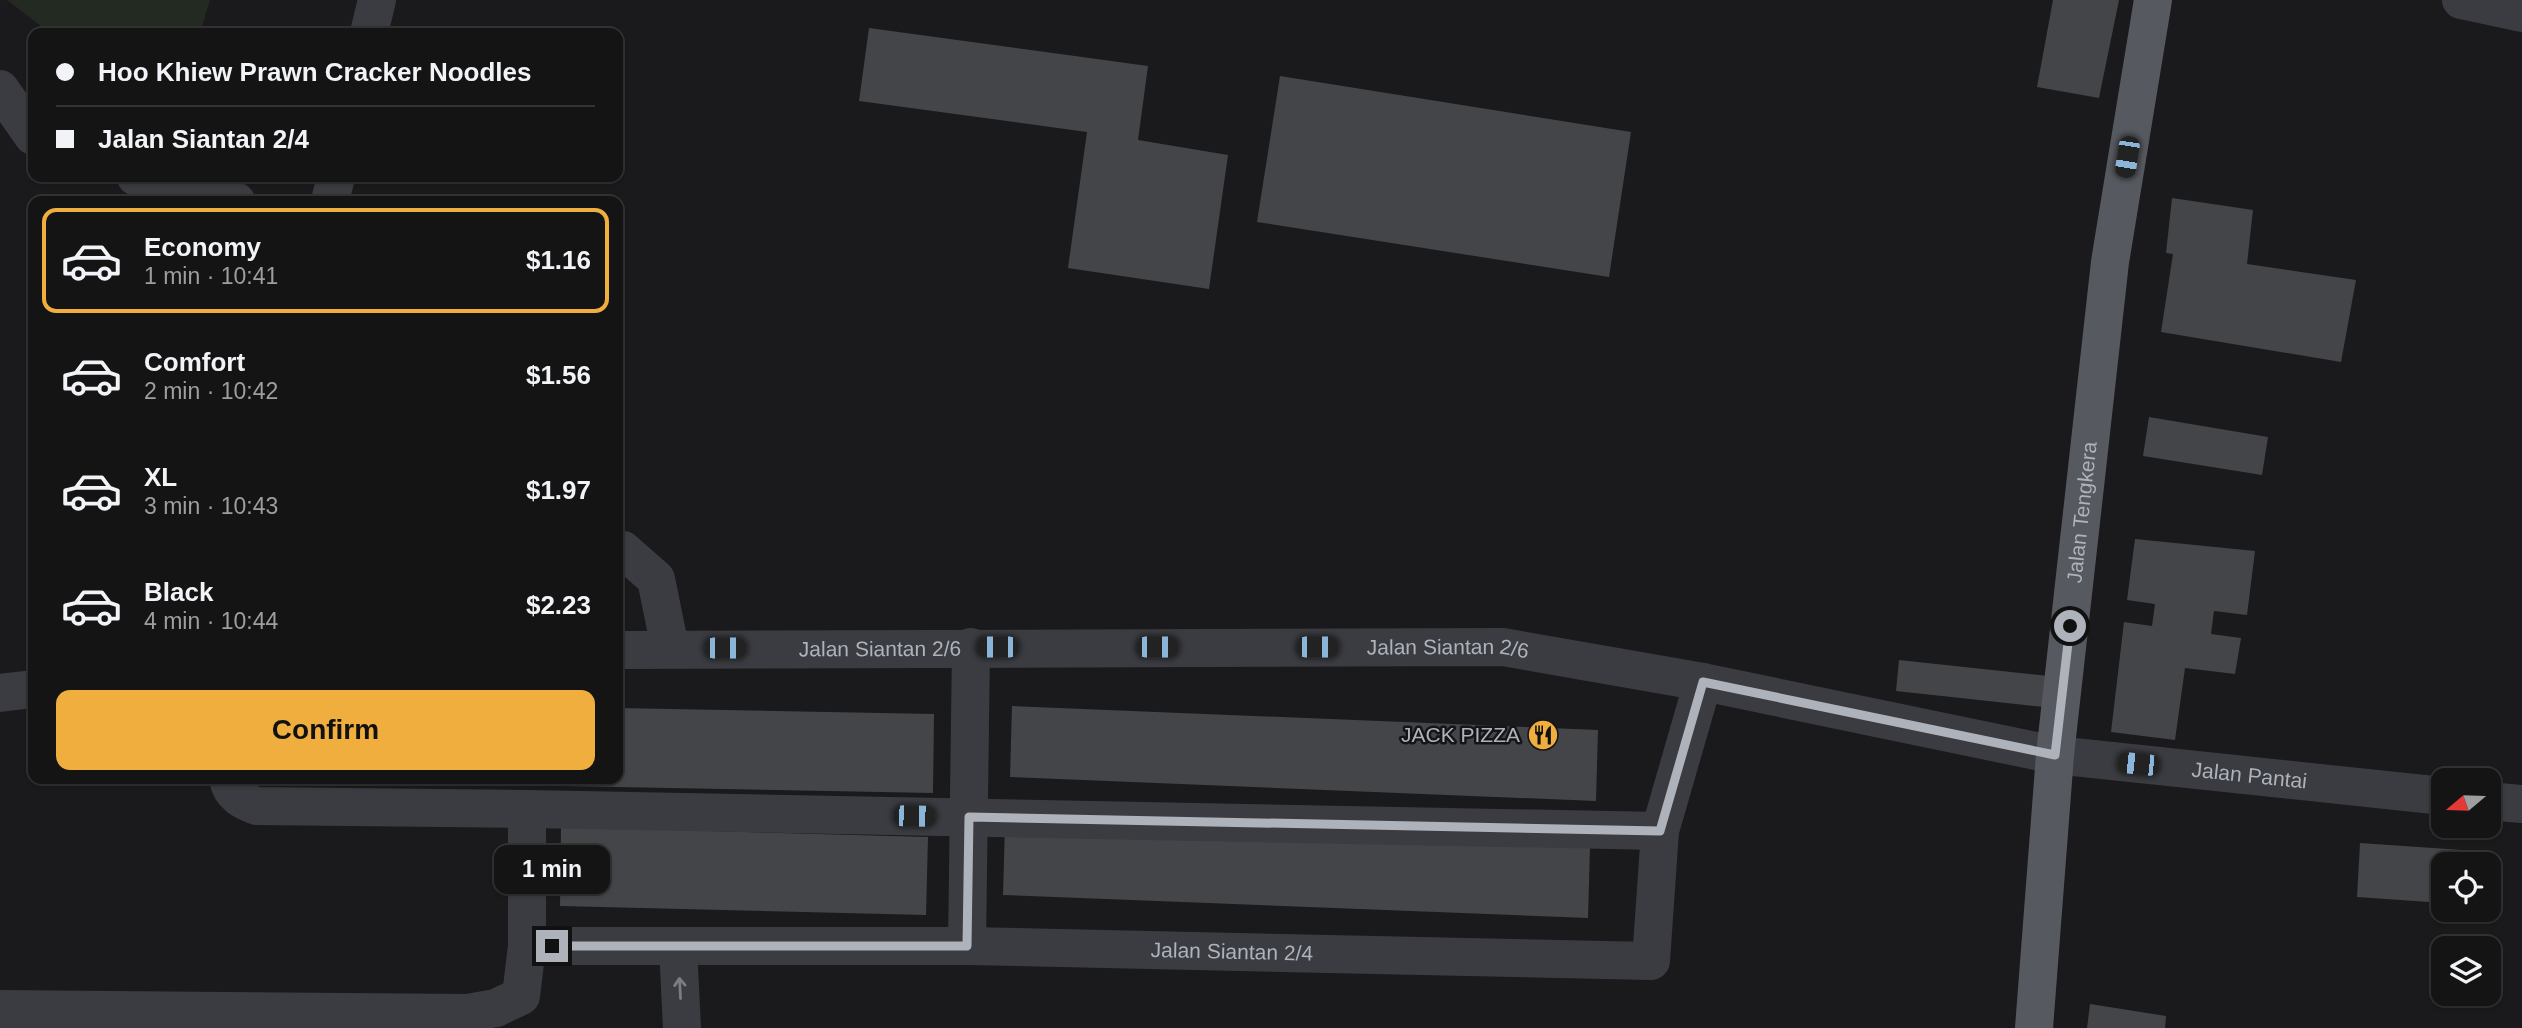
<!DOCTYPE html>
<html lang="en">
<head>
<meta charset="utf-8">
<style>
  body { margin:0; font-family:Arial,sans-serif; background:#1d1d1e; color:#f1f3f6; height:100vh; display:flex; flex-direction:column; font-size:26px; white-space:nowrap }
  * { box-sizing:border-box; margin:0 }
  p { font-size:23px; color:#9d9ea0 }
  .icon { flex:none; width:38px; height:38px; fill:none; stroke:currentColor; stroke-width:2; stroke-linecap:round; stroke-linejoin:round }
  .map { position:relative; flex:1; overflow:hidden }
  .sheet { position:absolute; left:28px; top:196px; width:595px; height:588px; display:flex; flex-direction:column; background:#141415; border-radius:14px; box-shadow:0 2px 5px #0004,0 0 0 2px #333334 }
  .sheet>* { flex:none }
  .top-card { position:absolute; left:28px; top:28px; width:595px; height:154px; border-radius:14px; box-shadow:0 2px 5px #0004,0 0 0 2px #333334; display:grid; align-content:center; height:154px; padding:0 28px; background:#141415 }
  .needle { width:46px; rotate:251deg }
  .controls { position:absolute; left:2431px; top:768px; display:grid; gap:14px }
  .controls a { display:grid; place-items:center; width:70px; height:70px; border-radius:14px; background:#141415; box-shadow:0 2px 5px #0004,0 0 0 2px #333334; font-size:35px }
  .end { position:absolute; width:32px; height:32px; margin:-16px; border:9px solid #adb2bb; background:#111; box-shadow:0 0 0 4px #111 }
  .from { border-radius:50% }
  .bubble { position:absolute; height:49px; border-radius:14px; background:#141415; box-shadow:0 2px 5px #0004,0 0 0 2px #333334; font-size:23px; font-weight:800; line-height:49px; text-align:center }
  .car { position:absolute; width:21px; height:42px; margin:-21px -10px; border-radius:9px; box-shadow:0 0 5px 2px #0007; background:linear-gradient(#222 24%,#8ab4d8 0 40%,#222 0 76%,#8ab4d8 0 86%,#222 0) }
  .top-card b { display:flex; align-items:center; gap:24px; height:66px; font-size:26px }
  .top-card b+b { border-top:2px solid #333334 }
  .top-card i { width:18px; height:18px; background:#f1f3f6 }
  ul { padding:12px 0 0; list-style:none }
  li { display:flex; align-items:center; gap:21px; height:105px; margin:0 14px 10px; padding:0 14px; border:4px solid transparent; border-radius:14px }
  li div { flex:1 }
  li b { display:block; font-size:26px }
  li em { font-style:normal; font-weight:800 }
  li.current { border-color:#f0ae3e }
  li>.icon { width:63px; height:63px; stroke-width:1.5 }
  .action { display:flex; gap:14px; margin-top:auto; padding:14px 28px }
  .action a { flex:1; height:80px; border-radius:14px; background:#f0ae3e; color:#111; font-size:28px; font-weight:800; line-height:80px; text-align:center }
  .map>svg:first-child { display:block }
</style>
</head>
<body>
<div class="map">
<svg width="2522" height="1028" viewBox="0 0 2522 1028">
  <rect width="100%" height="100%" fill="#1a1a1c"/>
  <!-- green -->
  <path fill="#222a22" d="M7,0H210L200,33H50Z"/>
  <!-- building -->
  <path fill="#444549" d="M2053,0H2119L2099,98L2037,87Z
    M869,28L1148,66L1138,140L1228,155L1209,289L1068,268L1087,132L859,101Z
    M1280,76L1631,132L1609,277L1257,222Z
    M2172,198L2253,210L2247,264L2356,280L2341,362L2161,332L2173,254L2166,253Z
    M2149,417L2268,437L2262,475L2143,456Z
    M2135,539L2255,551L2247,615L2214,611L2211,634L2241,638L2235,674L2185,668L2175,740L2111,732L2124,622L2152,626L2155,604L2127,600Z
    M1899,660L2049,676L2044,707L1896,691Z
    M1012,706L1598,730L1596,801L1010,777Z
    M618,708L934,714L933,793L297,781V779H618Z
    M1005,825L1590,847L1588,918L1003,895Z
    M561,827L928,837L926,915L560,906Z
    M2360,843L2491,852L2490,864H2443V903L2357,897Z
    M2090,1004L2166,1016L2165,1028H2087Z"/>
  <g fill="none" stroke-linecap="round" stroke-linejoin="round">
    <!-- minor -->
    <g stroke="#3b3c41" stroke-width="38">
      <path d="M2461,0L2522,13"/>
      <path d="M369,33L377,0"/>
      <path d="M0,89L33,136"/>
      <path d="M136,177L236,201"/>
      <path d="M330,201L336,177"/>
      <path d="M618,549L623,550L656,579L670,648"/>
      <path id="s1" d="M618,650L1503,647L1703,682L2055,755L2443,796"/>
      <path d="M0,693L33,689"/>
      <path d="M2488,801L2522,804"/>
      <path d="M527,809L1660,831"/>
      <path id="s2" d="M527,946H967L1651,961L1660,831L1703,682"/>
      <path d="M967,946L971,647"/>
      <path d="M678,947L682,1028"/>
      <path d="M0,1009L468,1013L496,1008L521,996L527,946V809L257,806C243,801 231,795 228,779"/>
    </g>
    <!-- major -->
    <path stroke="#575960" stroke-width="38" id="s3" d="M2034,1028L2055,755L2110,262L2153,0"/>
  </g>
  <!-- one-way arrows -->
  <defs><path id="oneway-shaft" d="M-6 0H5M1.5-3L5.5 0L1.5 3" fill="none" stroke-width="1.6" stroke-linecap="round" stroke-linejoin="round" transform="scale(1.75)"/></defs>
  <use stroke="#7a7d84" href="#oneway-shaft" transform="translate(680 988) rotate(-93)"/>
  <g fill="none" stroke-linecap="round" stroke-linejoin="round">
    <!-- route -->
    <path stroke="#adb2bb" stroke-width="9" d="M552,946H967L969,817L1660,831L1703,682L2055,755L2070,626"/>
  </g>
  <!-- icons -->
  <defs>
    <g id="restaurant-disc" transform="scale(1.575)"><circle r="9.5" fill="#f0ae3e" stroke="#151517"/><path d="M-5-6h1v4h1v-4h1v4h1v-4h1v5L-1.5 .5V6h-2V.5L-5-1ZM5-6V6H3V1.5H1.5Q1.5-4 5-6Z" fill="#111"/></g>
  </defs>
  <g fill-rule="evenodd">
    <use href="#restaurant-disc" x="1543" y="735"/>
  </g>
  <g text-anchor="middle" stroke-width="5" stroke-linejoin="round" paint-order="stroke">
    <!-- street labels -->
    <g font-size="21" fill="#adb2bb" stroke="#151517">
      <text dy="7" stroke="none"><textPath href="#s3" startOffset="518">Jalan Tengkera</textPath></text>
      <text dy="7" stroke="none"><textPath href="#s1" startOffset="262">Jalan Siantan 2/6</textPath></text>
      <text dy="7" stroke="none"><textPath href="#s1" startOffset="830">Jalan Siantan 2/6</textPath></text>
      <text dy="7" stroke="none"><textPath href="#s1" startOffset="1643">Jalan Pantai</textPath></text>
      <text dy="7" stroke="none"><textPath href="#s2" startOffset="705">Jalan Siantan 2/4</textPath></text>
    </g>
    <!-- poi labels -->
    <g font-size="21" fill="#adb2bb" stroke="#151517" text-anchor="end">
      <text x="1520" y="742">JACK PIZZA</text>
    </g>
  </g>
</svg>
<div class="controls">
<a><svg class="needle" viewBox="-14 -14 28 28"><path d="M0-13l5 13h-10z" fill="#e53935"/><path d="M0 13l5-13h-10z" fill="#9d9ea0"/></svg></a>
<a><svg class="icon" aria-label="locate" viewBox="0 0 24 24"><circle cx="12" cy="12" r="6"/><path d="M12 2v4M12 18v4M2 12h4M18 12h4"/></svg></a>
<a><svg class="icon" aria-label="layers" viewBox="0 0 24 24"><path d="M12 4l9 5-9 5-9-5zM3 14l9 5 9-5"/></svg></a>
</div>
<i class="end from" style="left:2070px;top:626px"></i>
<i class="end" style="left:552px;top:946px"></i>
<div class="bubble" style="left:494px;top:845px;width:116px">1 min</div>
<i class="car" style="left:2127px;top:157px;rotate:189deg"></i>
<i class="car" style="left:997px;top:647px;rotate:270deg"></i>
<i class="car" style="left:1157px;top:647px;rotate:90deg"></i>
<i class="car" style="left:1317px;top:647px;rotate:90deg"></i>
<i class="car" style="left:725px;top:648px;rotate:90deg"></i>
<i class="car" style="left:2138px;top:764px;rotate:276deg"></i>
<i class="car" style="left:914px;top:816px;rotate:91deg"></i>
<div class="top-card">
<b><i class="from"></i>Hoo Khiew Prawn Cracker Noodles</b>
<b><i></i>Jalan Siantan 2/4</b>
</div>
<section class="sheet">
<ul>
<li class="current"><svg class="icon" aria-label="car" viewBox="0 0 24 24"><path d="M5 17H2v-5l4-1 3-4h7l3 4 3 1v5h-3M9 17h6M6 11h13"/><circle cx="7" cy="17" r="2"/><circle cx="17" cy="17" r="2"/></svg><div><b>Economy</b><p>1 min · 10:41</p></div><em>$1.16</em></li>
<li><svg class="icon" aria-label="car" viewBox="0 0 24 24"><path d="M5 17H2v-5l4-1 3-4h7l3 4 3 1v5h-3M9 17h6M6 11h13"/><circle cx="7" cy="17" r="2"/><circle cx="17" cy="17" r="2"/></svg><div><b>Comfort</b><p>2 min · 10:42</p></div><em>$1.56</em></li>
<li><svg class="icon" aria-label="car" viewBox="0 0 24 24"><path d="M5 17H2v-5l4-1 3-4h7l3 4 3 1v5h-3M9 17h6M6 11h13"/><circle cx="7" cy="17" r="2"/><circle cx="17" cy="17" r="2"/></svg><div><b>XL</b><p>3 min · 10:43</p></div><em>$1.97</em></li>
<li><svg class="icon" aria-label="car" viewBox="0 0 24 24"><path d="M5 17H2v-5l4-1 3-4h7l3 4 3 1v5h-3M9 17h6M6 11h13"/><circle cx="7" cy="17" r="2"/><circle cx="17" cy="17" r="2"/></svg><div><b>Black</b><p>4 min · 10:44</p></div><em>$2.23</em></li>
</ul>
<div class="action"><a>Confirm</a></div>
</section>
</div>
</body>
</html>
